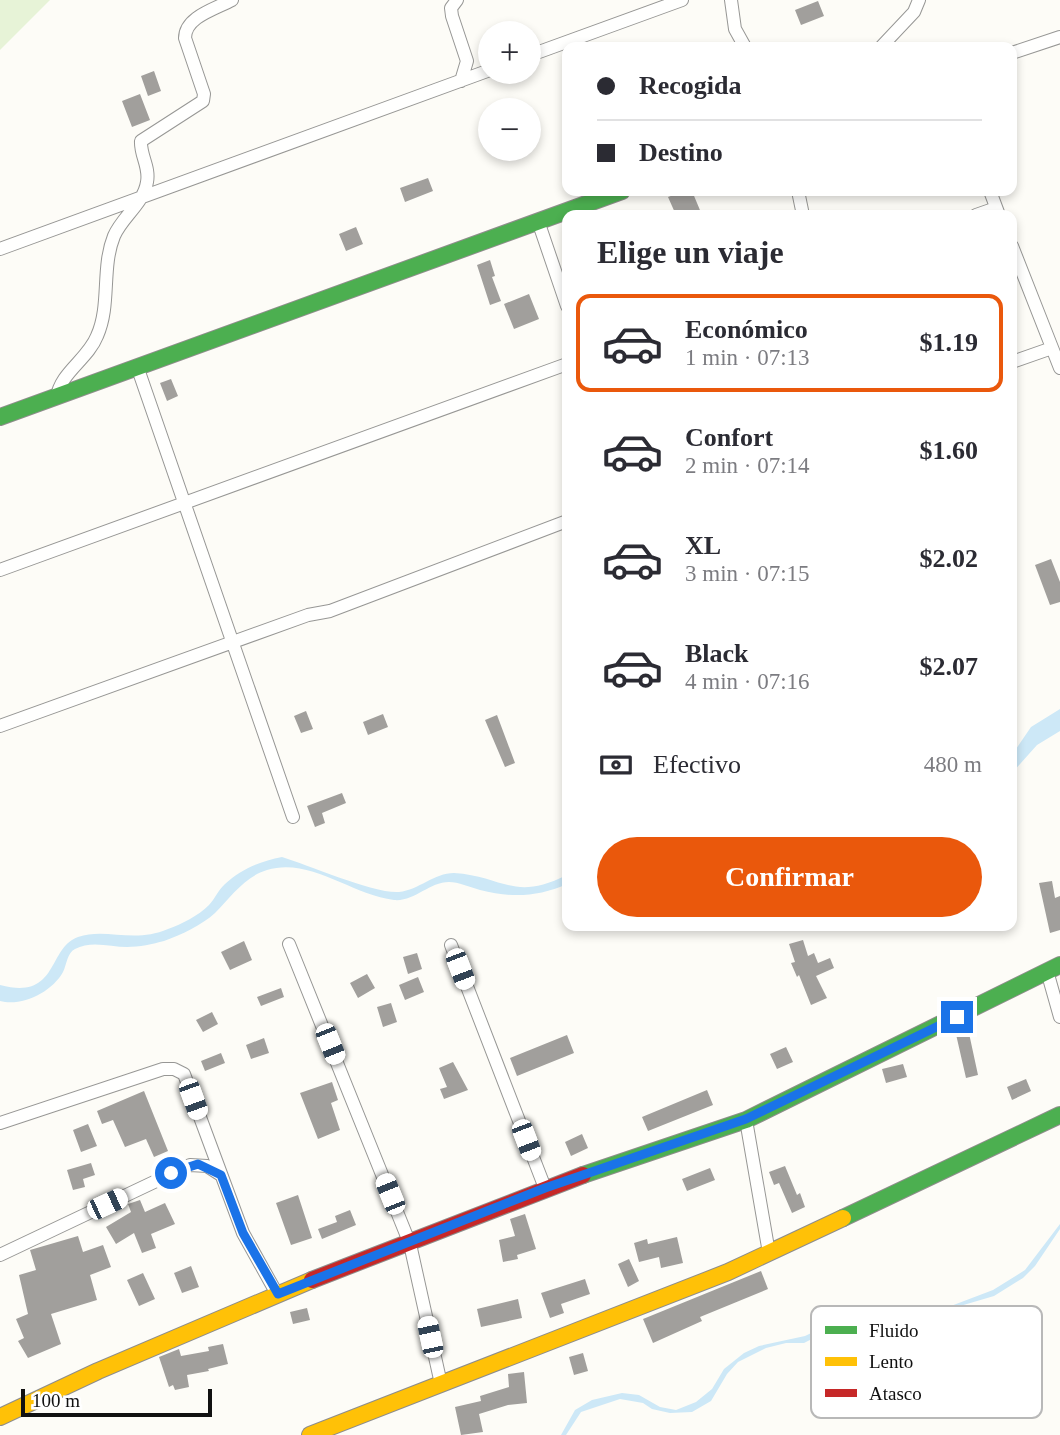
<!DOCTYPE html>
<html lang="es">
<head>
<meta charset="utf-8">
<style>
  body { margin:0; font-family:Georgia,serif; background:#f7f7f7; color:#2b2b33; height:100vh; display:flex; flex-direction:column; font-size:26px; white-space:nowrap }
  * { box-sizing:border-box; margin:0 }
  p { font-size:23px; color:#7c7c81 }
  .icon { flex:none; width:38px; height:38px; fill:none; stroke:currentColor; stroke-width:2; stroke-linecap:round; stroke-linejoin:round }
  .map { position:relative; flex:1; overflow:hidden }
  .details { position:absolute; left:562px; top:210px; width:455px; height:721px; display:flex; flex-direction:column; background:#fff; border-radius:14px; box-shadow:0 4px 10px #0003 }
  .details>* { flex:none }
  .top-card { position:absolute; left:562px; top:42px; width:455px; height:154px; border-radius:14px; box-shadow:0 4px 10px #0003; display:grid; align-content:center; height:154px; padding:0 35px; background:#fff }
  .tools { position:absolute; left:478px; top:21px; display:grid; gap:14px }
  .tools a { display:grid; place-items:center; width:63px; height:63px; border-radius:50%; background:#fff; box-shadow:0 4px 10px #0003; font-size:35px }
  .scale { position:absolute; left:21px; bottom:18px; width:191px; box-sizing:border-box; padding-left:7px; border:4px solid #111; border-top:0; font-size:19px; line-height:24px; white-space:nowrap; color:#111; -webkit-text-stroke:5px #fff; paint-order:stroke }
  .end { position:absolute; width:32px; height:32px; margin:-16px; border:9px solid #1a73e8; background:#fff; box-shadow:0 0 0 4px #fff }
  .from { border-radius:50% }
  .car { position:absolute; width:21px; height:42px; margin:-21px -10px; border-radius:9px; box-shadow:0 0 5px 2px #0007; background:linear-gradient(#fff 24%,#345 0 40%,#fff 0 76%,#345 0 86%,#fff 0) }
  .top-card b { display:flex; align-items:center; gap:24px; height:66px; font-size:26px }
  .top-card b+b { border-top:2px solid #e1e1e2 }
  .top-card i { width:18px; height:18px; background:#2b2b33 }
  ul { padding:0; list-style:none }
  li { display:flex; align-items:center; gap:21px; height:98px; margin:0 14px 10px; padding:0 21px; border:4px solid transparent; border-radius:14px }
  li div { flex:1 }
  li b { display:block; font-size:26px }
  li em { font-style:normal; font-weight:800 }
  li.selected { border-color:#ea580c }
  li>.icon { width:63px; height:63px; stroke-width:1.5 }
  h2 { padding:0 35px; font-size:32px; line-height:84px }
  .pay { display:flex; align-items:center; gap:18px; height:77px; padding:0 35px; font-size:26px }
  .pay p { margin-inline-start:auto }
  .action { display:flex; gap:14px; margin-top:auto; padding:14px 35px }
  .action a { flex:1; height:80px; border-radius:42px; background:#ea580c; color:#fff; font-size:28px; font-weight:800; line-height:80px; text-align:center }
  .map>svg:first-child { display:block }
</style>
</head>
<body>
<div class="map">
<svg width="1060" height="1435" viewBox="0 0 1060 1435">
  <rect width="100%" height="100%" fill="#fdfcf7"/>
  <!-- green -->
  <path fill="#e7f3d7" d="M0,0H50L0,50Z"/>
  <!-- water -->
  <path fill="#cde8f7" d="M1060,709V731L1037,745L1012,773V755L1031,727Z
    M282,857C308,865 375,894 399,892C419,890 434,873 454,873C503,876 513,902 567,875V884C538,897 511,898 480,890C470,887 458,882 449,882C429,882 414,902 394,900C351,895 311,857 267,870C244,877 231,897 215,913C202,925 181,935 164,941C153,944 139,947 127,947C111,947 91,940 75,949C67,953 67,964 63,972C52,992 22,1007 0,1001V985C59,1001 47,948 78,937C106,927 133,944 168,929C182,924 198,916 209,905C215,899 218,890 225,884C241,869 261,861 282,857Z
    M1060,1224V1229L1035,1266L1023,1278L994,1296L950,1309L923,1324L901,1326L872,1320H849L804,1343H786L766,1348L738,1362L727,1374L711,1401L692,1412L670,1413L652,1409L643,1403L620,1399L581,1412L566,1435H561L575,1410L592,1400L622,1393L639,1395L660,1407L676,1410L696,1402L712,1389L724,1369L744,1353L759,1346L805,1336L851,1314L896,1321L914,1320L993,1290L1025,1270Z"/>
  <!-- building -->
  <path fill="#a19f9c" d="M818,1L824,16L801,25L795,10Z
    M154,71L161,91L148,96L141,76Z
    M140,94L150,120L132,127L122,101Z
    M428,178L433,191L405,202L400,188Z
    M684,191H692L702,215H676L668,197Z
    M356,227L363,244L346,251L339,234Z
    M490,260L495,276L492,277L501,301L490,305L477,265Z
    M529,294L539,319L514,329L504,304Z
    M171,379L178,396L167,401L160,383Z
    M1051,559L1060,582V602L1050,605L1035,565Z
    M306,711L313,729L301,733L294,716Z
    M383,714L388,727L368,735L363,722Z
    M497,715L515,763L505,767L485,720Z
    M342,793L346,803L322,813L325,823L315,827L307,806Z
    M1052,881L1055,898L1060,896V930L1050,933L1039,883Z
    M803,940L808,956L814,953L818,963L830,958L834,968L816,976L827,998L811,1005L799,975L797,977L791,963L795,962L789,944Z
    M244,941L252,960L230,970L221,952Z
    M417,953L422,969L408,974L403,957Z
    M367,974L375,988L358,998L350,983Z
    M418,977L424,992L405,1000L399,985Z
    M281,988L284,997L261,1006L257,997Z
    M391,1003L397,1022L383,1027L377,1007Z
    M212,1012L218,1024L203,1032L196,1020Z
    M967,1024L978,1075L966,1078L955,1030Z
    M567,1035L574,1053L517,1076L510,1058Z
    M264,1038L269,1053L251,1059L246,1045Z
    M786,1047L793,1062L777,1069L770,1054Z
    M221,1053L225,1063L205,1071L201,1061Z
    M453,1062L468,1090L444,1099L440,1089L447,1087L439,1068Z
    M903,1064L907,1077L886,1083L882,1069Z
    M1026,1079L1031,1091L1012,1100L1007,1087Z
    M332,1082L338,1100L331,1103L340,1130L318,1139L300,1093Z
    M707,1090L713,1105L648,1131L642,1117Z
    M144,1091L168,1151L154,1157L146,1139L125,1147L113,1120L102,1124L97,1111Z
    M88,1124L97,1146L81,1152L73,1130Z
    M582,1134L588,1148L571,1156L565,1142Z
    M91,1163L95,1175L83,1179L85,1187L73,1190L67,1170Z
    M785,1166L797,1195L800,1193L805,1207L792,1213L779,1183L774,1185L769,1172Z
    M710,1168L715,1180L687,1191L682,1179Z
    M298,1195L312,1238L291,1245L276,1203Z
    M140,1200L145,1212L165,1203L175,1224L151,1234L156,1248L142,1253L134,1233L116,1244L106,1227L131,1212L128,1204Z
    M350,1210L356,1225L322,1239L318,1229L337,1222L335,1216Z
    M525,1214L536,1249L517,1255L518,1259L503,1262L499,1240L515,1236L510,1219Z
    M78,1236L83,1252L103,1245L111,1267L90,1275L97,1300L51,1314L61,1344L28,1358L18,1341L24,1338L16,1319L28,1314L19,1275L36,1270L30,1250Z
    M677,1237L683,1263L661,1268L659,1257L639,1262L634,1243L647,1239L648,1244Z
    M629,1259L639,1281L628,1287L618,1264Z
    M191,1266L199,1287L182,1293L174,1273Z
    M761,1271L768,1289L700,1317L702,1321L653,1343L643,1319Z
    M143,1273L155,1299L139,1306L127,1280Z
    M585,1279L590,1294L561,1304L564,1313L550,1318L541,1293Z
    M518,1299L522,1318L481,1327L477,1309Z
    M307,1308L310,1320L293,1324L290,1312Z
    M223,1344L228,1364L208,1369L209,1371L187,1375L189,1387L175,1390L173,1385L169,1387L159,1357L179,1349L181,1356L209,1351L208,1347Z
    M583,1353L588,1371L574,1375L569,1357Z
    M524,1372L527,1403L508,1405L479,1414L483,1432L461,1435L455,1407L481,1401L480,1396L509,1387L508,1374Z"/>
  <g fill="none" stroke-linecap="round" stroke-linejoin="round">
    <!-- street casing -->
    <g stroke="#979795" stroke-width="14">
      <path id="street" d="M457,0L451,8L452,16L467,61L461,81
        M731,0L735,29L745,47
        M881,47L914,12L919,0
        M1012,53L1060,37
        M528,56L682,0
        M798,191L803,215
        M990,191L999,215
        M976,215L996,208
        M538,221L567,306
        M1012,246L1060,368
        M0,249L490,70
        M1012,362L1052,348
        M138,369L293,817
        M57,397C60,373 88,359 97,336C111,305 101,268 114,236C122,217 144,203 147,182C150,167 140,155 141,141L203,101L204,94L185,38C185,17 215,9 232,0
        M0,570L567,364
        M0,726L308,615L330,611L567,521
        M289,944L410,1244L441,1384
        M451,945L545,1188
        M1047,971L1060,1017
        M746,1120L769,1253
        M0,1123L163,1069H174L184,1074L243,1233L277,1294
        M0,1255L190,1165L207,1166L221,1175"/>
    </g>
    <!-- fast casing -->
    <g stroke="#8e8d8b" stroke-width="18">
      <path id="fast" d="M0,417L622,191
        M583,1175L746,1120L1060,965
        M843,1218L1060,1115"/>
    </g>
    <!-- slow casing -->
    <g stroke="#8e8d8b" stroke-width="18">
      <path id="slow" d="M0,1417L98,1371L312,1280
        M310,1435L728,1272L843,1218"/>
    </g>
    <!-- jam casing -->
    <g stroke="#8e8d8b" stroke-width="18">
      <path id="jam" d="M312,1280L583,1175"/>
    </g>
    <!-- street -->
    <use href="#street" stroke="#fffffe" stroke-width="12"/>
    <!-- fast -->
    <use href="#fast" stroke="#4caf50" stroke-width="16"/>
    <!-- slow -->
    <use href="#slow" stroke="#ffc107" stroke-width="16"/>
    <!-- jam -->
    <use href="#jam" stroke="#c62828" stroke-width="16"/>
  </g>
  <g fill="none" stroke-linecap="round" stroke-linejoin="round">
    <!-- route -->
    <path stroke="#1a73e8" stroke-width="9" d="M171,1173L198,1164L221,1175L243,1233L278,1294L545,1188L746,1119L957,1017"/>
  </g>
  <!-- legend -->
  <rect x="811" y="1306" width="231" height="112" rx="10" fill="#fff" stroke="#b8b8b8" stroke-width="2"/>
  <rect x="825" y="1326" width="32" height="8" fill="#4caf50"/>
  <rect x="825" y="1357" width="32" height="9" fill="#ffc107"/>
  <rect x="825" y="1389" width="32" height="8" fill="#c62828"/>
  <g font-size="19" fill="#111">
    <text x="869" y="1337">Fluido</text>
    <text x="869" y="1368">Lento</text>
    <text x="869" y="1400">Atasco</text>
  </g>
</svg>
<div class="tools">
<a>+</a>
<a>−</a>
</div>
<div class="scale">100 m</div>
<i class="end from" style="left:171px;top:1173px"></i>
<i class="end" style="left:957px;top:1017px"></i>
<i class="car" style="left:460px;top:969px;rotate:159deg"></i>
<i class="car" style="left:330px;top:1044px;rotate:158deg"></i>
<i class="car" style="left:193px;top:1099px;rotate:160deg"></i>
<i class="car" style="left:526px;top:1140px;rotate:159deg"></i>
<i class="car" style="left:390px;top:1194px;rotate:338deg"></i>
<i class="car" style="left:107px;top:1204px;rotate:65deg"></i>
<i class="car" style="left:430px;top:1337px;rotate:348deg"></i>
<div class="top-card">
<b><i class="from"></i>Recogida</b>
<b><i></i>Destino</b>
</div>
<section class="details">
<h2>Elige un viaje</h2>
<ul>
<li class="selected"><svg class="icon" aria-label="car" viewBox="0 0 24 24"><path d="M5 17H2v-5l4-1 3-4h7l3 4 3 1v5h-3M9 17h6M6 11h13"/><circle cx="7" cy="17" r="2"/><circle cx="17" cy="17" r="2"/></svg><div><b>Económico</b><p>1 min · 07:13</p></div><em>$1.19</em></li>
<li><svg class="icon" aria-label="car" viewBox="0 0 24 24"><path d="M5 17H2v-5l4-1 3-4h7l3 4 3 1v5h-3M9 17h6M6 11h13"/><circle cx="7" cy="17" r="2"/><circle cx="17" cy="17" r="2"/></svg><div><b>Confort</b><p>2 min · 07:14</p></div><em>$1.60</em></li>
<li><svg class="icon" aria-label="car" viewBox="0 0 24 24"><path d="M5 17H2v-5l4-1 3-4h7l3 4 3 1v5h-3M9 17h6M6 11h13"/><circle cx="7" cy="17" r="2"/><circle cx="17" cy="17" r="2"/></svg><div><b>XL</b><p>3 min · 07:15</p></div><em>$2.02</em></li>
<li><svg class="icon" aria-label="car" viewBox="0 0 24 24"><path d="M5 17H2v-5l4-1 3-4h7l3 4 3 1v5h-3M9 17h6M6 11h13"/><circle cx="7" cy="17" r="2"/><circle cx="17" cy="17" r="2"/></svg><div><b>Black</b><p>4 min · 07:16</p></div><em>$2.07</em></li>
</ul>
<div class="pay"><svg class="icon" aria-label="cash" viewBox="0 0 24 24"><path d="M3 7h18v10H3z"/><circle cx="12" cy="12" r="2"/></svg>Efectivo<p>480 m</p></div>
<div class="action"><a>Confirmar</a></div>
</section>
</div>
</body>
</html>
